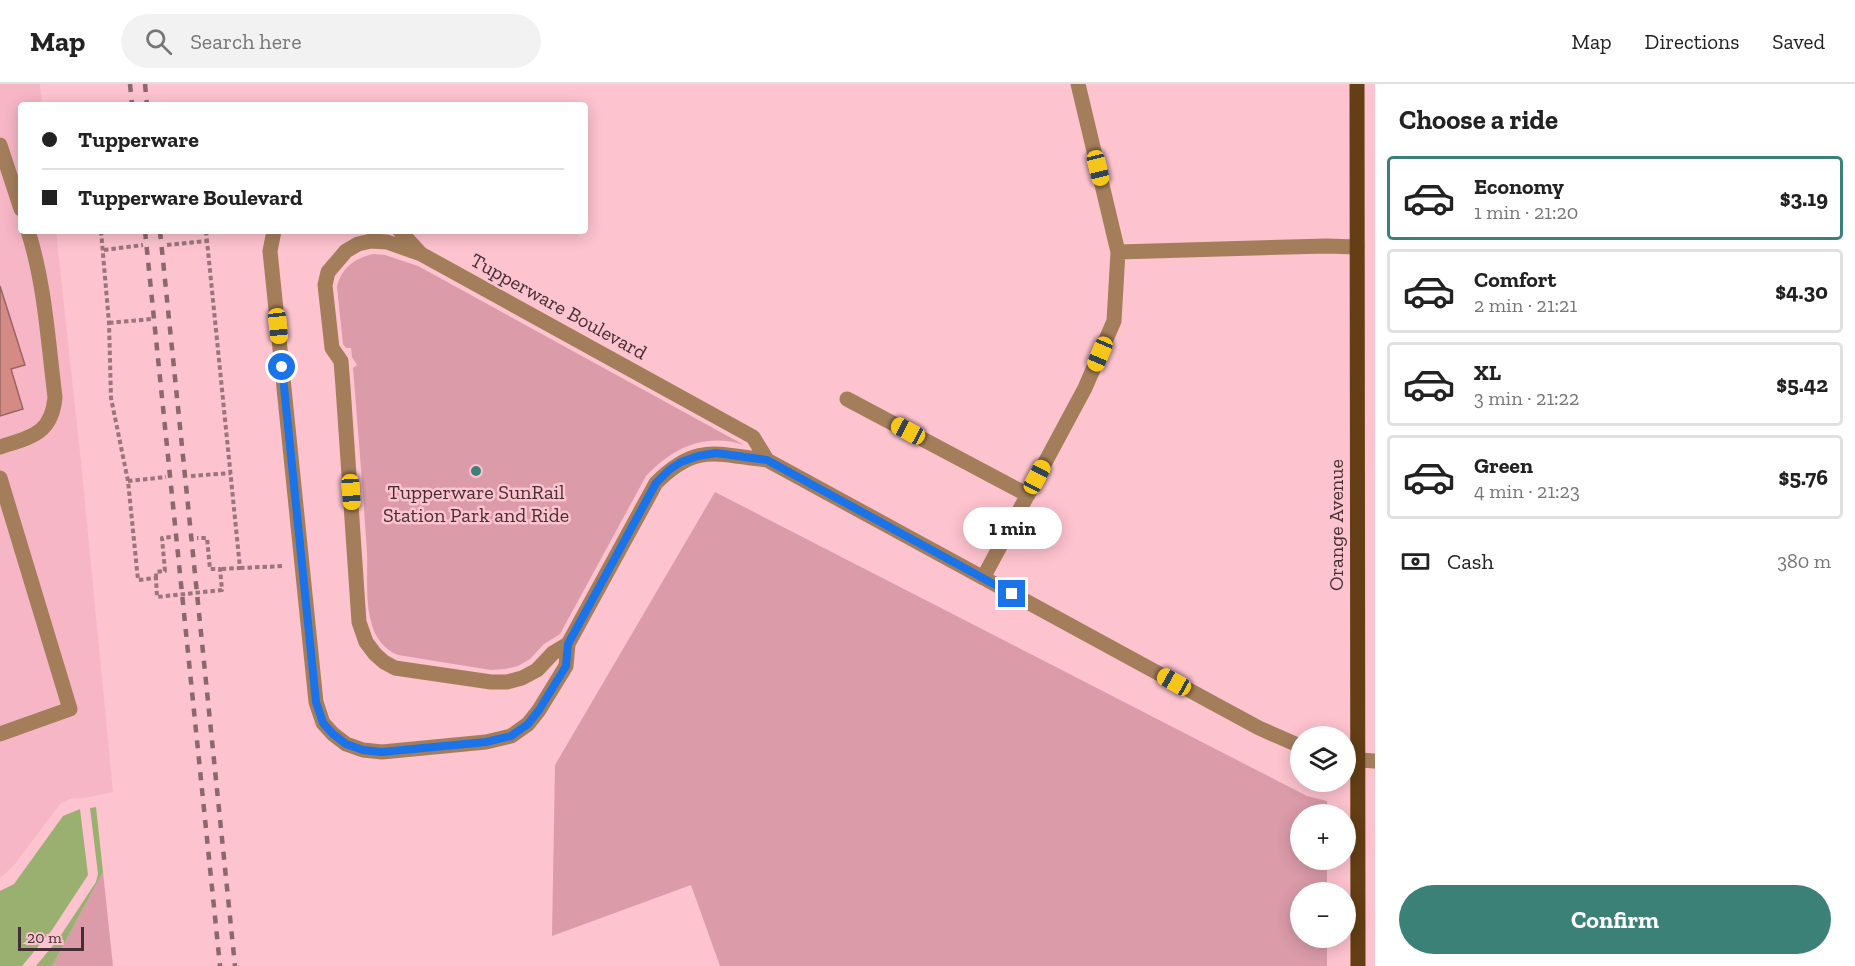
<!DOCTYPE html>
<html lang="en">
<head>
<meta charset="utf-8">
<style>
  body { margin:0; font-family:"Zilla Slab",serif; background:#f2f2f2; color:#222; height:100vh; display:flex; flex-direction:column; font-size:22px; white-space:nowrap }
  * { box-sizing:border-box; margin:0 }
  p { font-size:20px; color:#767676 }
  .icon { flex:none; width:33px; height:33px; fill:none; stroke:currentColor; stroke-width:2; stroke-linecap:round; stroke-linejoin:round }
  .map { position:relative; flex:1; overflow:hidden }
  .side { display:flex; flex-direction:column; background:#fff; width:480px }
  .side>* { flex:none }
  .hud { position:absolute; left:18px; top:18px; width:570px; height:132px; border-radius:6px; box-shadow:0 3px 15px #0003; display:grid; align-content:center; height:132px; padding:0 24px; background:#fff }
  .buttons { position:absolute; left:1290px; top:642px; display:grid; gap:12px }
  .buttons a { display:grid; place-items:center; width:66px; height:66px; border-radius:50%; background:#fff; box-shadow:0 3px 15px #0003; font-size:30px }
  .scale { position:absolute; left:18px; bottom:15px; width:66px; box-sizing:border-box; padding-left:6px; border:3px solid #452e33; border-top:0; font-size:16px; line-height:21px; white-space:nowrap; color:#452e33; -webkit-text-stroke:4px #fdc3cf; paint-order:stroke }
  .end { position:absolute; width:27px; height:27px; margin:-14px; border:8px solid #1a73e8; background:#fff; box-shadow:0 0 0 3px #fff }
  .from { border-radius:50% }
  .bubble { position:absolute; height:42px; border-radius:21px; background:#fff; box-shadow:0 3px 15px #0003; font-size:20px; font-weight:800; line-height:42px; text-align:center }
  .car { position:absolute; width:18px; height:36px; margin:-18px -9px; border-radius:8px; box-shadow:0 0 4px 2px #0007; background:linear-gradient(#f5c518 24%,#345 0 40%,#f5c518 0 76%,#345 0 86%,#f5c518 0) }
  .hud b { display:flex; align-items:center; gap:21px; height:57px; font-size:22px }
  .hud b+b { border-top:2px solid #e0e0e0 }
  .hud i { width:15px; height:15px; background:#222 }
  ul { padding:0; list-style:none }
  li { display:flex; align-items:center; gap:18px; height:84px; margin:0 12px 9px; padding:0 12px; border:3px solid #e0e0e0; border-radius:6px }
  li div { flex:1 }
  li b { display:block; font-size:22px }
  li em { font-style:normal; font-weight:800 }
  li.on { border-color:#3b8178 }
  li>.icon { width:54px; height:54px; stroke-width:1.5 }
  h2 { padding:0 24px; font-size:27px; line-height:72px }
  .pay { display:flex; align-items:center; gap:15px; height:66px; padding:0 24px; font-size:22px }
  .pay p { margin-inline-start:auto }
  .primary-button { display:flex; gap:12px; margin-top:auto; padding:12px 24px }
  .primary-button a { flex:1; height:69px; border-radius:36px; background:#3b8178; color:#fff; font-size:24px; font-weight:800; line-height:69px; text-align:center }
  header { display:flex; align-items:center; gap:36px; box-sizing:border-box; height:84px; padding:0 30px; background:#fff; border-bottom:2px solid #e0e0e0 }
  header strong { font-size:28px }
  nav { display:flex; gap:33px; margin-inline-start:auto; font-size:21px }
  .search { width:420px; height:54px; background:#f2f2f2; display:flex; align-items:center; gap:15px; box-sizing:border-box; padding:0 21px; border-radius:33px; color:#767676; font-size:22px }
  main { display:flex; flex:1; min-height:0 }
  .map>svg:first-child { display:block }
</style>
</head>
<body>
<header>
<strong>Map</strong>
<div class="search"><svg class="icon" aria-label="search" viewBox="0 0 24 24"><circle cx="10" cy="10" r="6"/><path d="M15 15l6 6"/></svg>Search here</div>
<nav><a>Map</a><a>Directions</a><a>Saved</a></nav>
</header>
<main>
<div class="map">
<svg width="1375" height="882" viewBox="0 0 1375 882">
  <rect width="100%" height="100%" fill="#fdc3cf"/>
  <!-- built -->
  <path fill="#f7b6c5" d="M0,0H40L42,21H21V147H56L82,388L113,708L85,714L70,715L60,720L14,781L0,794Z"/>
  <!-- green -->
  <path fill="#db9ba9" d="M373,170L385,171L418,182L744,361C705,348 672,364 646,392L560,550L544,560L530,575L518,582L505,585L491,586L398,571C383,565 374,552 371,537C365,515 368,490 367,468C363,407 358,345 353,284L357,281L352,273L351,264H346L343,260L337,203C341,184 355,174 373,170Z
    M715,408L1307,712L1327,717V730H1300V776H1327V808H1300V854H1327V882H720L691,801L552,852L555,681Z
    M103,788L113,882H52Z"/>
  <!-- water -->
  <path fill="#9ab071" d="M96,723L103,788L52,882H36L59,854L96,798L98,790L90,724Z
    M80,725L88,791L52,846L22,882H0V807L14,800L63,732Z"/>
  <!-- building -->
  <path fill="#d48b85" stroke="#996561" stroke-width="1.5" d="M0,202L25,281L11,285L23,325L0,332Z"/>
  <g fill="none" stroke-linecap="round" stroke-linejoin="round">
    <!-- path -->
    <path stroke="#9b747c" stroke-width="4" stroke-dasharray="4.5 3" stroke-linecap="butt" d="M101,147L109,239L111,314L128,397L138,496L156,494L157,513L222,506L220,485H210L207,454H197
      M206,147L240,484L220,485
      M167,161L206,157
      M104,166L143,161
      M109,239L151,235
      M191,392L231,389
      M128,397L166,393
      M240,484L284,482
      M156,494V488L165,487L162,454L171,453"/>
    <!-- minor -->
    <path stroke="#a47e5b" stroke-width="15" d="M0,61L21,125
      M274,147L270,167L316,618L323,639L333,650L346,660L363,666L382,668L486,658L511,652L528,640L539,626L566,582L568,560
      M400,147L421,170
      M1118,168L1326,162L1357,163
      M847,315L1028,411
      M0,363C31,353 52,350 55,313C48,258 45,200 28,147
      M767,376L753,353L421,170L387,158L371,157L358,160L346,167L328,188L325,201L332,264L341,277L343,303L359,538L366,558L375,570L384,578L395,584L491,598H507L522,594L537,586L553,569L568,560L656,399C697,358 717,371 767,376L1211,618L1259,644L1300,662
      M0,394L70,625L0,650
      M983,494L1085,304L1114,237L1118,168L1078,0
      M1346,675L1375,677"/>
    <!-- major -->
    <path stroke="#643e14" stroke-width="15" d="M1357,0L1358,882"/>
    <!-- rail -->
    <path stroke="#8b676e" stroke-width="4.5" stroke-dasharray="8 8" stroke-linecap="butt" d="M130,0L132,21
      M145,0L147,21
      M145,147L220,882
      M160,147L235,882"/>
  </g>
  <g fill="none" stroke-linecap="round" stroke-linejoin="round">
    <!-- route -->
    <path stroke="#1a73e8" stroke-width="8" d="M282,283L316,618L323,639L333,650L346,660L363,666L382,668L486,658L511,652L528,640L539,626L566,582L568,560L656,399L669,386L681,378L698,372L716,369L767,376L1012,510"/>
  </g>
  <!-- markers -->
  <circle fill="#3b8178" stroke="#fdc3cf" stroke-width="2" cx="476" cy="387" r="6"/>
  <g text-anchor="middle" stroke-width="5" stroke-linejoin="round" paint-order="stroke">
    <!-- street labels -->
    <g font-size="20" fill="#452e33" stroke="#fdc3cf">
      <text transform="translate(559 222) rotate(29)" y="7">Tupperware Boulevard</text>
      <text transform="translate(1336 441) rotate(-90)" y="7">Orange Avenue</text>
    </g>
    <!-- poi labels -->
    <g font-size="20" fill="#452e33" stroke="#fdc3cf">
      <text x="476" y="415">Tupperware SunRail<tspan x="476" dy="23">Station Park and Ride</tspan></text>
    </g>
  </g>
</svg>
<div class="buttons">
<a><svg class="icon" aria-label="layers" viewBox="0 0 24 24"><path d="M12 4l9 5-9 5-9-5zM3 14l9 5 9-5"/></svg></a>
<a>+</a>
<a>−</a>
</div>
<div class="scale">20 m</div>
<i class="end from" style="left:282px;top:283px"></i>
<i class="end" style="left:1012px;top:510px"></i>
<div class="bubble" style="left:963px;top:423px;width:99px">1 min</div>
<i class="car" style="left:1098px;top:84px;rotate:166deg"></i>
<i class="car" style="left:278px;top:242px;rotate:174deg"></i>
<i class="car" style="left:1100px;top:270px;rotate:203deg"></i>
<i class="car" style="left:908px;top:347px;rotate:298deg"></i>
<i class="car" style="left:1037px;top:393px;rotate:28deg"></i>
<i class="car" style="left:351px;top:408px;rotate:176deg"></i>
<i class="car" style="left:1174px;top:598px;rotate:299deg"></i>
<div class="hud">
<b><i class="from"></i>Tupperware</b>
<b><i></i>Tupperware Boulevard</b>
</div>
</div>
<section class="side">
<h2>Choose a ride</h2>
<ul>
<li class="on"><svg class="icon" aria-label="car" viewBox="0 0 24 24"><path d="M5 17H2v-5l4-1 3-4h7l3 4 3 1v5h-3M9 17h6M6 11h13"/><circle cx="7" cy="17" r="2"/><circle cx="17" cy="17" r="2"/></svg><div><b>Economy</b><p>1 min · 21:20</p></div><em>$3.19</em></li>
<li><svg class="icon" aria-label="car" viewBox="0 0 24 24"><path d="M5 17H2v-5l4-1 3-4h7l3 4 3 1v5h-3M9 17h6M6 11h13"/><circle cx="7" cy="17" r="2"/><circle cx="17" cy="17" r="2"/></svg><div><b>Comfort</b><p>2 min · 21:21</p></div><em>$4.30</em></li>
<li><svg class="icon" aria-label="car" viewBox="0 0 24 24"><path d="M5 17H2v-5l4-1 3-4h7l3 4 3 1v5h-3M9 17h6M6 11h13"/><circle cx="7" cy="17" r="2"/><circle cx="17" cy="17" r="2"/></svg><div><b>XL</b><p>3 min · 21:22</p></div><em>$5.42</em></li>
<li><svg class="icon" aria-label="car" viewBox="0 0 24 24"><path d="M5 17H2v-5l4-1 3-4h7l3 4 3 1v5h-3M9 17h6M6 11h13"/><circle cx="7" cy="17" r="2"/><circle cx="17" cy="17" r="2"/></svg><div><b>Green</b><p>4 min · 21:23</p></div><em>$5.76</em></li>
</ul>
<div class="pay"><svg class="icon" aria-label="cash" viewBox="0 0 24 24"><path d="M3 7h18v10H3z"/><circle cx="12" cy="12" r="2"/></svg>Cash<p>380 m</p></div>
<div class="primary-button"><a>Confirm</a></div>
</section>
</main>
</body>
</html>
